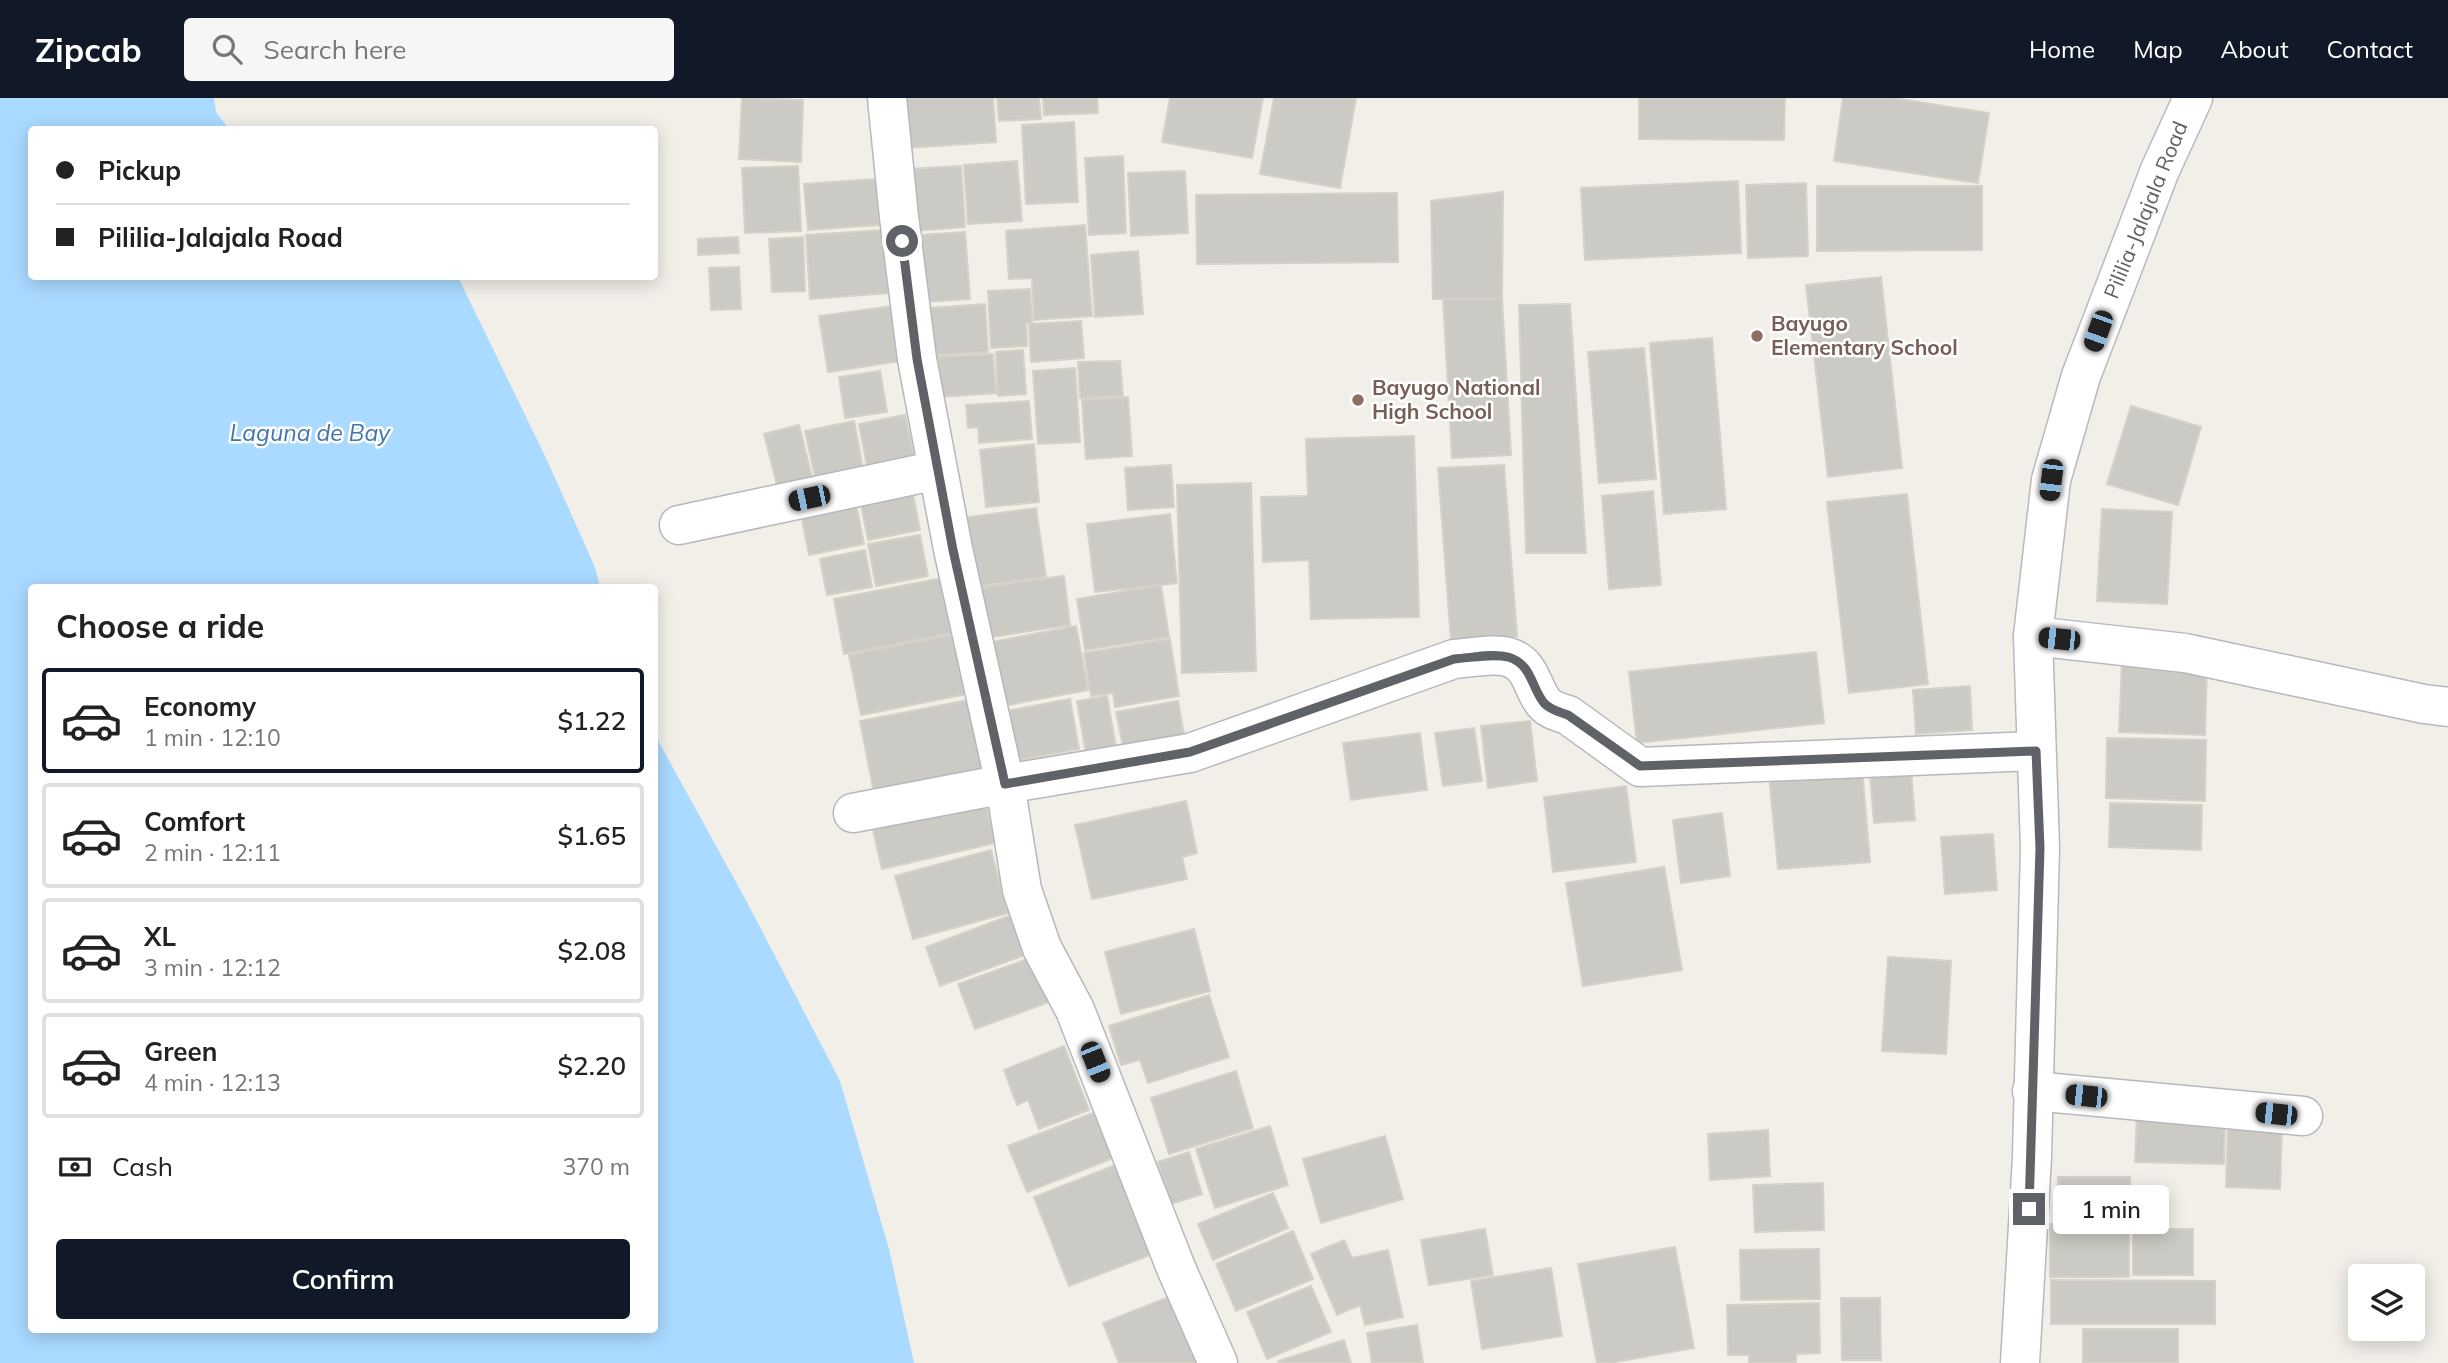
<!DOCTYPE html>
<html lang="en">
<head>
<meta charset="utf-8">
<style>
  body { margin:0; font-family:Mulish,sans-serif; background:#f6f6f6; color:#222; height:100vh; display:flex; flex-direction:column; font-size:26px; white-space:nowrap }
  * { box-sizing:border-box; margin:0 }
  p { font-size:23px; color:#767676 }
  .icon { flex:none; width:38px; height:38px; fill:none; stroke:currentColor; stroke-width:2; stroke-linecap:round; stroke-linejoin:round }
  .map { position:relative; flex:1; overflow:hidden }
  .sheet { position:absolute; left:28px; top:486px; width:630px; height:749px; display:flex; flex-direction:column; background:#fff; border-radius:7px; box-shadow:0 4px 18px #0003 }
  .sheet>* { flex:none }
  .guide { position:absolute; left:28px; top:28px; width:630px; height:154px; border-radius:7px; box-shadow:0 4px 18px #0003; display:grid; align-content:center; height:154px; padding:0 28px; background:#fff }
  .controls { position:absolute; left:2348px; top:1166px; display:grid; gap:14px }
  .controls a { display:grid; place-items:center; width:77px; height:77px; border-radius:7px; background:#fff; box-shadow:0 4px 18px #0003; font-size:35px }
  .end { position:absolute; width:32px; height:32px; margin:-16px; border:9px solid #5f6368; background:#fff; box-shadow:0 0 0 4px #fff }
  .from { border-radius:50% }
  .bubble { position:absolute; height:49px; border-radius:7px; background:#fff; box-shadow:0 4px 18px #0003; font-size:23px; font-weight:600; line-height:49px; text-align:center }
  .car { position:absolute; width:21px; height:42px; margin:-21px -10px; border-radius:9px; box-shadow:0 0 5px 2px #0007; background:linear-gradient(#222 24%,#8ab4d8 0 40%,#222 0 76%,#8ab4d8 0 86%,#222 0) }
  .guide b { display:flex; align-items:center; gap:24px; height:66px; font-size:26px }
  .guide b+b { border-top:2px solid #e0e0e0 }
  .guide i { width:18px; height:18px; background:#222 }
  ul { padding:0; list-style:none }
  li { display:flex; align-items:center; gap:21px; height:105px; margin:0 14px 10px; padding:0 14px; border:4px solid #e0e0e0; border-radius:7px }
  li div { flex:1 }
  li b { display:block; font-size:26px }
  li em { font-style:normal; font-weight:600 }
  li.on { border-color:#111827 }
  li>.icon { width:63px; height:63px; stroke-width:1.5 }
  h2 { padding:0 28px; font-size:32px; line-height:84px }
  .pay { display:flex; align-items:center; gap:18px; height:77px; padding:0 28px; font-size:26px }
  .pay p { margin-inline-start:auto }
  .primary-button { display:flex; gap:14px; margin-top:auto; padding:14px 28px }
  .primary-button a { flex:1; height:80px; border-radius:7px; background:#111827; color:#fff; font-size:28px; font-weight:600; line-height:80px; text-align:center }
  header { display:flex; align-items:center; gap:42px; box-sizing:border-box; height:98px; padding:0 35px; background:#111827; color:#fff }
  header strong { font-size:33px }
  nav { display:flex; gap:38px; margin-inline-start:auto; font-size:24px }
  .search { width:490px; height:63px; background:#f6f6f6; display:flex; align-items:center; gap:18px; box-sizing:border-box; padding:0 24px; border-radius:7px; color:#767676; font-size:26px }
  .map>svg:first-child { display:block }
</style>
</head>
<body>
<header>
<strong>Zipcab</strong>
<div class="search"><svg class="icon" aria-label="search" viewBox="0 0 24 24"><circle cx="10" cy="10" r="6"/><path d="M15 15l6 6"/></svg>Search here</div>
<nav><a>Home</a><a>Map</a><a>About</a><a>Contact</a></nav>
</header>
<div class="map">
<svg width="2448" height="1265" viewBox="0 0 2448 1265">
  <rect width="100%" height="100%" fill="#f1efe8"/>
  <!-- water -->
  <path fill="#aadaff" d="M0,0H214L216,14L229,31L32,32V178L458,179L546,360L595,469L600,490H32V1232H654L655,637L748,806L840,983L889,1151L914,1265H0Z"/>
  <!-- building -->
  <path fill="#cccac5" stroke="#d6d1c6" stroke-width="2" d="M742,0L803,2L801,64L739,61Z
    M904,0H993L996,44L907,50Z
    M997,0H1039L1041,21L999,23Z
    M1043,0H1097L1098,15L1044,17Z
    M1170,0H1263L1252,60L1162,44Z
    M1274,0H1356L1340,90L1260,76Z
    M1639,0H1785L1784,42L1639,41Z
    M1843,0H1893L1989,15L1978,85L1834,63Z
    M1074,24L1078,104L1026,106L1022,27Z
    M1123,58L1126,135L1089,137L1085,60Z
    M1017,63L1022,123L968,126L964,67Z
    M798,68L801,133L745,135L742,70Z
    M961,68L965,129L913,133L909,71Z
    M1185,73L1188,135L1131,138L1128,75Z
    M876,81L879,127L808,132L804,86Z
    M1738,83L1741,155L1585,162L1581,90Z
    M1806,85L1808,158L1748,160L1746,87Z
    M1817,88H1982V152L1817,153Z
    M1503,94L1502,200L1433,201L1431,103Z
    M1397,95L1398,164L1197,166L1196,97Z
    M1085,127L1092,218L1034,222L1032,180L1009,181L1006,133Z
    M884,132L889,195L810,201L806,137Z
    M965,134L970,201L924,204L919,137Z
    M738,139L739,155L698,157V141Z
    M803,139L805,193L772,194L769,141Z
    M1138,153L1143,216L1095,219L1091,157Z
    M739,169L741,211L711,212L709,170Z
    M1881,179L1902,370L1828,379L1806,187Z
    M1030,191L1032,224L1026,225L1027,248L991,250L988,193Z
    M1502,200L1511,357L1452,360L1443,201Z
    M985,206L988,254L933,257L930,210Z
    M1570,206L1586,455H1526L1519,207Z
    M892,208L901,263L828,274L819,218Z
    M1081,223L1084,260L1031,264L1029,226Z
    M1712,240L1726,411L1664,416L1650,245Z
    M1644,250L1656,381L1599,385L1588,254Z
    M1023,252L1026,296L998,298L996,254Z
    M993,256L996,295L941,299L938,259Z
    M1120,263L1123,298L1080,300L1078,264Z
    M1075,270L1080,344L1038,346L1033,273Z
    M880,273L887,314L845,320L839,279Z
    M1128,299L1132,358L1086,361L1082,302Z
    M1029,303L1032,341L979,345L978,329L968,330L966,307Z
    M2131,308L2201,329L2178,407L2107,386Z
    M905,317L914,359L867,368L859,326Z
    M854,323L863,370L815,379L805,333Z
    M799,327L813,383L778,391L764,336Z
    M1414,338L1419,519L1311,521L1309,462L1263,464L1261,399L1308,398L1306,341Z
    M1034,346L1039,404L986,409L980,352Z
    M1171,367L1174,409L1128,412L1125,370Z
    M1504,367L1517,538L1451,543L1438,370Z
    M1251,385L1256,573L1182,575L1177,387Z
    M911,386L920,432L868,442L859,397Z
    M1653,393L1661,487L1609,491L1602,398Z
    M1907,396L1928,586L1849,595L1827,404Z
    M856,406L864,446L809,457L801,416Z
    M1036,410L1046,479L971,489L961,420Z
    M2102,411L2172,414L2167,506L2097,503Z
    M1170,416L1177,485L1095,494L1087,426Z
    M920,437L928,478L876,488L868,446Z
    M865,452L872,489L827,497L820,461Z
    M1064,478L1070,527L985,540L977,490Z
    M942,480L952,535L844,556L834,501Z
    M1161,487L1169,539L1085,552L1077,501Z
    M1076,528L1088,592L998,609L986,545Z
    M955,536L967,596L861,617L849,557Z
    M1170,541L1179,598L1115,609L1113,595L1091,598L1084,555Z
    M1816,554L1824,625L1637,645L1629,574Z
    M2122,564L2207,566L2205,637L2119,634Z
    M1970,588L1972,632L1916,636L1913,592Z
    M1107,598L1116,650L1086,655L1077,603Z
    M974,601L988,673L874,695L860,623Z
    M1070,601L1079,651L1011,663L1001,614Z
    M1178,603L1184,637L1123,648L1116,614Z
    M1530,623L1537,683L1488,690L1481,628Z
    M1474,630L1482,683L1443,688L1435,635Z
    M1420,635L1427,692L1351,702L1343,645Z
    M2107,640L2206,642L2205,703L2106,700Z
    M1862,670L1870,764L1778,771L1769,677Z
    M1911,672L1915,722L1874,725L1870,676Z
    M1626,688L1636,764L1553,774L1544,699Z
    M984,697L995,745L882,771L871,723Z
    M1186,703L1197,755L1182,759L1187,781L1092,801L1075,727Z
    M2110,705L2202,707L2201,752L2109,749Z
    M1722,715L1730,778L1681,785L1673,722Z
    M1993,736L1997,792L1945,796L1941,739Z
    M991,752L1008,815L913,841L895,778Z
    M1664,769L1682,872L1583,888L1566,785Z
    M1011,817L1025,857L940,888L926,849Z
    M1194,831L1210,893L1121,916L1105,854Z
    M1036,858L1052,903L975,931L958,886Z
    M1888,859L1951,863L1946,956L1882,953Z
    M1209,897L1229,959L1148,985L1140,962L1121,967L1109,928Z
    M1064,948L1089,1012L1039,1031L1028,1002L1017,1007L1004,972Z
    M1236,973L1253,1030L1169,1056L1151,1000Z
    M1098,1013L1116,1059L1027,1094L1008,1048Z
    M2137,1015L2225,1018L2224,1066L2135,1064Z
    M2228,1025L2282,1026L2280,1091L2226,1089Z
    M1270,1028L1288,1087L1215,1110L1196,1051Z
    M1768,1032L1770,1078L1710,1082L1708,1036Z
    M1385,1038L1403,1101L1321,1125L1303,1061Z
    M1189,1054L1202,1096L1171,1106L1158,1064Z
    M1118,1066L1153,1156L1069,1188L1034,1099Z
    M2058,1079H2130V1123H2058Z
    M1823,1085L1824,1132L1755,1134L1753,1087Z
    M1273,1095L1288,1130L1213,1162L1198,1126Z
    M2050,1126H2129V1179H2050Z
    M1485,1131L1493,1177L1429,1187L1421,1142Z
    M2133,1131H2193V1177H2133Z
    M1293,1133L1313,1181L1236,1213L1216,1166Z
    M1344,1142L1352,1160L1388,1152L1403,1219L1365,1227L1360,1207L1337,1217L1311,1156Z
    M1675,1149L1694,1250L1610,1265H1597L1578,1166Z
    M1819,1151L1820,1201L1741,1202L1740,1152Z
    M1551,1170L1562,1238L1482,1251L1471,1183Z
    M2051,1182L2215,1183V1226H2051Z
    M1311,1188L1331,1234L1267,1261L1247,1214Z
    M1171,1198L1198,1265H1119L1103,1225Z
    M1841,1200H1880L1881,1262H1842Z
    M1819,1205L1820,1255L1796,1256V1265H1749V1257H1728L1727,1207Z
    M1417,1227L1423,1265H1372L1367,1235Z
    M2083,1231H2178V1265H2083Z
    M1344,1242L1351,1265H1279L1278,1263Z"/>
  <g fill="none" stroke-linecap="round" stroke-linejoin="round">
    <!-- minor casing -->
    <g stroke="#b5b8bc" stroke-width="41">
      <path id="minor" d="M887,0L899,119L917,261L953,451L1005,686L1022,792L1042,850L1075,912L1176,1170L1218,1265
        M679,427L938,372
        M2033,538L2185,555L2424,606L2448,609
        M853,715L1005,686L1190,655L1454,561C1471,560 1492,555 1508,559C1532,566 1531,589 1544,605C1550,612 1559,614 1568,617L1640,669L2036,653
        M2032,993L2303,1018"/>
    </g>
    <!-- secondary casing -->
    <g stroke="#b6babf" stroke-width="41">
      <path id="secondary" d="M2020,1265L2032,1059L2040,750L2033,538L2051,382L2081,278L2160,72L2193,0"/>
    </g>
    <!-- minor -->
    <use href="#minor" stroke="#fff" stroke-width="38"/>
    <!-- secondary -->
    <use href="#secondary" stroke="#fff" stroke-width="38"/>
  </g>
  <g fill="none" stroke-linecap="round" stroke-linejoin="round">
    <!-- route -->
    <path stroke="#5f6368" stroke-width="9" d="M902,143L917,261L953,452L1005,686L1190,654L1454,561C1471,560 1492,555 1508,559C1532,566 1531,589 1544,605C1550,612 1560,614 1568,617L1640,668L2036,653L2040,750L2029,1111"/>
  </g>
  <!-- markers -->
  <g fill="#8d6e63" stroke="#fff" stroke-width="2.5">
    <circle cx="1757" cy="238" r="7"/>
    <circle cx="1358" cy="302" r="7"/>
  </g>
  <g text-anchor="middle" stroke-width="5" stroke-linejoin="round" paint-order="stroke">
    <!-- street labels -->
    <g font-size="21" fill="#5f6368" stroke="#fff">
      <text transform="translate(2146 112) rotate(-68)" y="7">Pililia-Jalajala Road</text>
    </g>
    <!-- education labels -->
    <g font-size="21" font-weight="bold" fill="#785e54" stroke="#fff" text-anchor="start">
      <text x="1771" y="233">Bayugo<tspan x="1771" dy="24">Elementary School</tspan></text>
      <text x="1372" y="297">Bayugo National<tspan x="1372" dy="24">High School</tspan></text>
    </g>
    <!-- water labels -->
    <g font-size="23" font-style="italic" fill="#4174aa" stroke="#fff">
      <text x="310" y="343">Laguna de Bay</text>
    </g>
  </g>
</svg>
<div class="controls">
<a><svg class="icon" aria-label="layers" viewBox="0 0 24 24"><path d="M12 4l9 5-9 5-9-5zM3 14l9 5 9-5"/></svg></a>
</div>
<i class="end from" style="left:902px;top:143px"></i>
<i class="end" style="left:2029px;top:1111px"></i>
<div class="bubble" style="left:2053px;top:1087px;width:116px">1 min</div>
<i class="car" style="left:2098px;top:233px;rotate:200deg"></i>
<i class="car" style="left:2051px;top:382px;rotate:187deg"></i>
<i class="car" style="left:809px;top:400px;rotate:258deg"></i>
<i class="car" style="left:2059px;top:541px;rotate:276deg"></i>
<i class="car" style="left:1095px;top:964px;rotate:158deg"></i>
<i class="car" style="left:2086px;top:998px;rotate:276deg"></i>
<i class="car" style="left:2276px;top:1016px;rotate:276deg"></i>
<div class="guide">
<b><i class="from"></i>Pickup</b>
<b><i></i>Pililia-Jalajala Road</b>
</div>
<section class="sheet">
<h2>Choose a ride</h2>
<ul>
<li class="on"><svg class="icon" aria-label="car" viewBox="0 0 24 24"><path d="M5 17H2v-5l4-1 3-4h7l3 4 3 1v5h-3M9 17h6M6 11h13"/><circle cx="7" cy="17" r="2"/><circle cx="17" cy="17" r="2"/></svg><div><b>Economy</b><p>1 min · 12:10</p></div><em>$1.22</em></li>
<li><svg class="icon" aria-label="car" viewBox="0 0 24 24"><path d="M5 17H2v-5l4-1 3-4h7l3 4 3 1v5h-3M9 17h6M6 11h13"/><circle cx="7" cy="17" r="2"/><circle cx="17" cy="17" r="2"/></svg><div><b>Comfort</b><p>2 min · 12:11</p></div><em>$1.65</em></li>
<li><svg class="icon" aria-label="car" viewBox="0 0 24 24"><path d="M5 17H2v-5l4-1 3-4h7l3 4 3 1v5h-3M9 17h6M6 11h13"/><circle cx="7" cy="17" r="2"/><circle cx="17" cy="17" r="2"/></svg><div><b>XL</b><p>3 min · 12:12</p></div><em>$2.08</em></li>
<li><svg class="icon" aria-label="car" viewBox="0 0 24 24"><path d="M5 17H2v-5l4-1 3-4h7l3 4 3 1v5h-3M9 17h6M6 11h13"/><circle cx="7" cy="17" r="2"/><circle cx="17" cy="17" r="2"/></svg><div><b>Green</b><p>4 min · 12:13</p></div><em>$2.20</em></li>
</ul>
<div class="pay"><svg class="icon" aria-label="cash" viewBox="0 0 24 24"><path d="M3 7h18v10H3z"/><circle cx="12" cy="12" r="2"/></svg>Cash<p>370 m</p></div>
<div class="primary-button"><a>Confirm</a></div>
</section>
</div>
</body>
</html>
